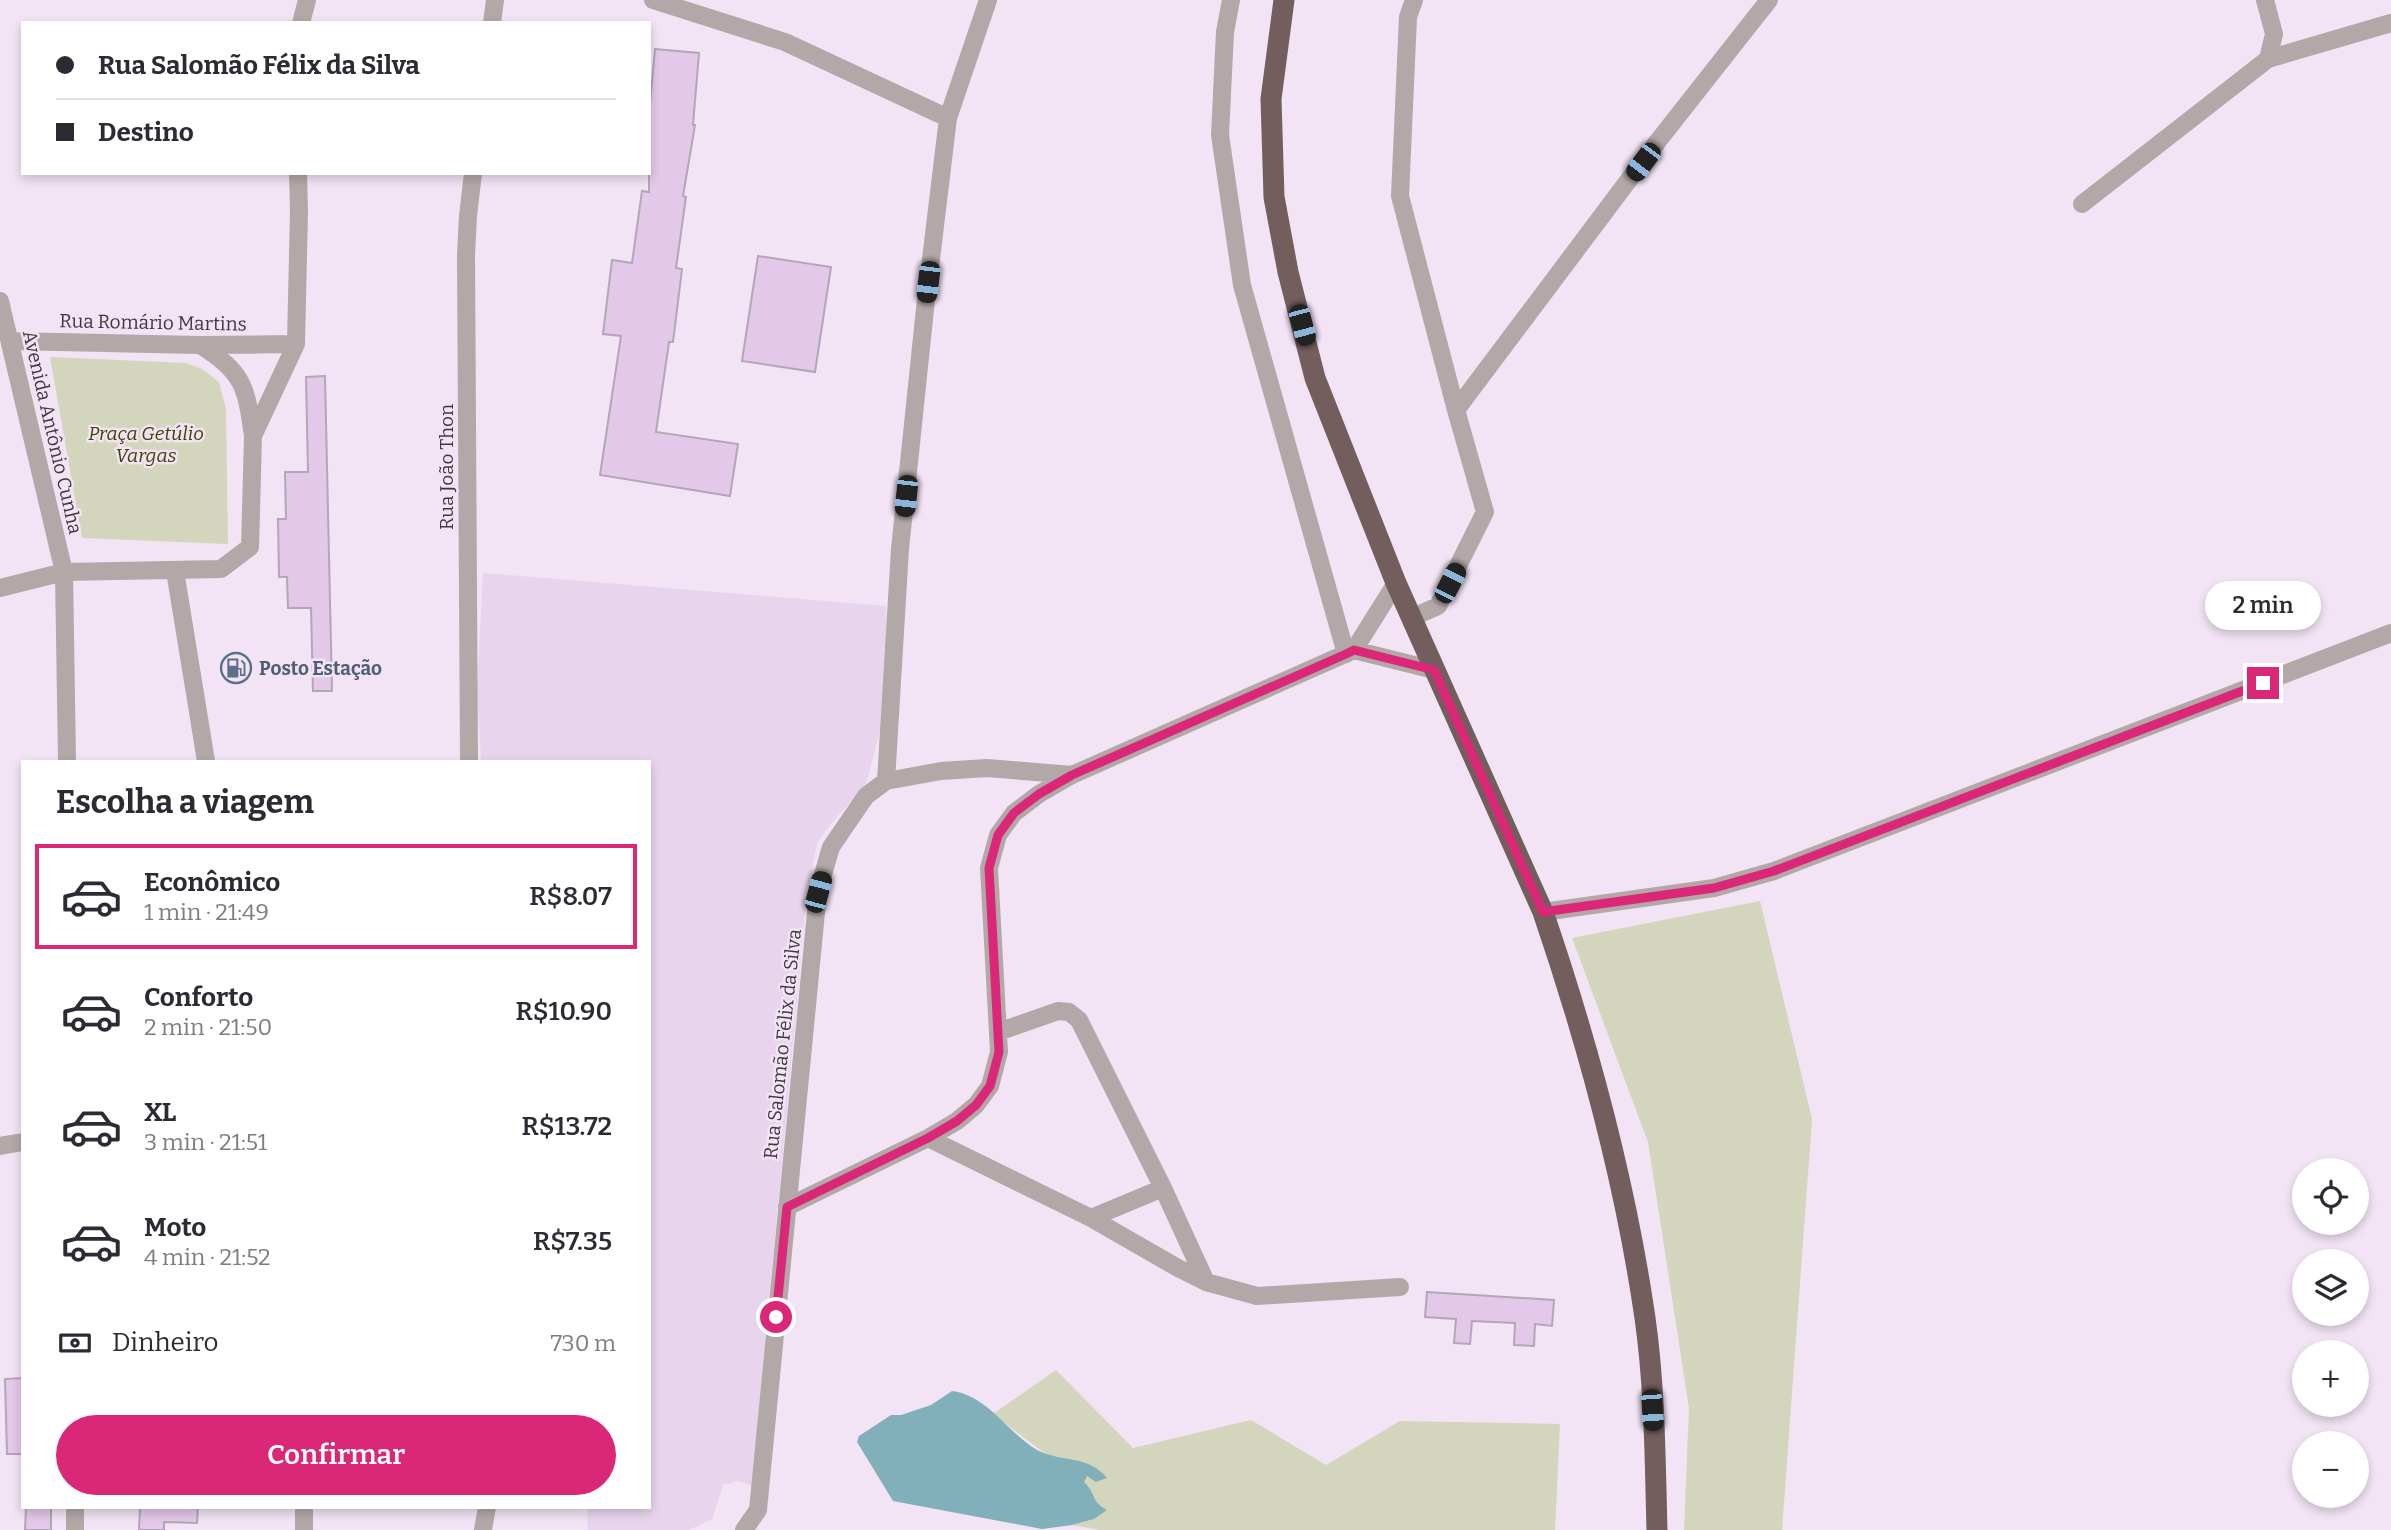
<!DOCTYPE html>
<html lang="pt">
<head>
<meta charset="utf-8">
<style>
  body { margin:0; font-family:Bitter,serif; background:#f2f2f3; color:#2b2b33; height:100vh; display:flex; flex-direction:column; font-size:26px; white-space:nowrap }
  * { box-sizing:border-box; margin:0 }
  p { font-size:23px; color:#7c7c81 }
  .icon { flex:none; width:38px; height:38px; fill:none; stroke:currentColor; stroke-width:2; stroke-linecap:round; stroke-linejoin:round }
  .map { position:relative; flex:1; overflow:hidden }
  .side { position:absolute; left:21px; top:760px; width:630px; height:749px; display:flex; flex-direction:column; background:#fff; border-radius:0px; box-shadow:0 4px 10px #0003 }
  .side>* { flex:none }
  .guide { position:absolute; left:21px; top:21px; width:630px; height:154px; border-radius:0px; box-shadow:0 4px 10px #0003; display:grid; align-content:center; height:154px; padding:0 35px; background:#fff }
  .buttons { position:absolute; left:2292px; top:1158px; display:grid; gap:14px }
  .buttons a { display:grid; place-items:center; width:77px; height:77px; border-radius:50%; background:#fff; box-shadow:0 4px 10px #0003; font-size:35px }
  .end { position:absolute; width:32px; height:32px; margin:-16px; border:9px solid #db2777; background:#fff; box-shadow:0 0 0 4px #fff }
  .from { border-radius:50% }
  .bubble { position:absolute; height:49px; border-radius:24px; background:#fff; box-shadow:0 4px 10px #0003; font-size:23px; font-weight:600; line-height:49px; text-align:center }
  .car { position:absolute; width:21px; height:42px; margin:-21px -10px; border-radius:9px; box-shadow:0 0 5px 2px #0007; background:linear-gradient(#222 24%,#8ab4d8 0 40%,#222 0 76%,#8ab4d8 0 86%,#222 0) }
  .guide b { display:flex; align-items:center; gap:24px; height:66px; font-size:26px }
  .guide b+b { border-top:2px solid #e1e1e2 }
  .guide i { width:18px; height:18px; background:#2b2b33 }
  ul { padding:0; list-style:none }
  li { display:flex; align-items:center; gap:21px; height:105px; margin:0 14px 10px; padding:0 21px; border:4px solid transparent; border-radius:0px }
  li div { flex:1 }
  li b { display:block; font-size:26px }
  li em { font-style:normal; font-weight:600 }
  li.on { border-color:#db2777 }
  li>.icon { width:63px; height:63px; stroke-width:1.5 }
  h2 { padding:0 35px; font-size:32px; line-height:84px }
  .pay { display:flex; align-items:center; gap:18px; height:77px; padding:0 35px; font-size:26px }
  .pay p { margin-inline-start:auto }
  .action { display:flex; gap:14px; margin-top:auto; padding:14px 35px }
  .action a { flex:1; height:80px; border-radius:42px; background:#db2777; color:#fff; font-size:28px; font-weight:600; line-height:80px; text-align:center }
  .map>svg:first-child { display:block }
</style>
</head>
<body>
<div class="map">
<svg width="2391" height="1530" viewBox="0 0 2391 1530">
  <rect width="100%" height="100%" fill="#f2e3f5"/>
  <!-- built -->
  <path fill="#e8d5ed" d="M483,573L886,606V709L866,784L830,825L817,843L806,902L752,1486L738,1481L723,1485L712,1519L689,1530H588L587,1507H649V761H481L477,689Z"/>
  <!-- green -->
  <path fill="#d3d5bd" d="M50,357L186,363L202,369L219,382L226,409L228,544L82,538Z
    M1760,901L1812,1119L1782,1530H1684L1689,1408L1648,1142L1572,938Z
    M1056,1370L1133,1448L1251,1420L1326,1465L1400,1421L1560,1424L1555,1530H1101L1072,1525L1094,1519L1096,1505L1089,1487L993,1414Z"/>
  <!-- water -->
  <path fill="#81b0bb" d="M952,1391C987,1395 1008,1433 1037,1450C1062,1463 1087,1454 1107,1478L1096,1482L1087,1476L1084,1482C1097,1494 1090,1501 1107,1510L1094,1519L1072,1525L1042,1529L893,1501L857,1442L859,1436L891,1415H901L931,1405Z"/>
  <!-- building -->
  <path fill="#e3c8e9" stroke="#b3a6b6" stroke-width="2" d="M655,49L699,53L693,125H695L683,196L686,197L676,268L682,269L673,342H669L656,432L738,444L730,496L600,475L621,336L603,334L612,260L632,263L642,191L649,192V116Z
    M758,256L831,267L815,372L742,361Z
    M325,376L332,691H313L311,608H288L287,577H279L278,519H286L285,472H308L306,377Z
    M1427,1292L1554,1300L1552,1326L1535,1324L1534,1346L1514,1345L1515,1323L1472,1321L1470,1344L1454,1343L1456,1319L1425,1317Z
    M23,1378V1454H7L5,1379Z
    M26,1507H51V1530H25Z
    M140,1507H198L197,1523L164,1522V1530H139Z"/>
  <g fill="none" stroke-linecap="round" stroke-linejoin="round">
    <!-- minor -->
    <path stroke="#b2a8a7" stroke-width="18" d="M653,0L785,42L948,118
      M1231,0L1225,32L1220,135L1242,285L1346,654
      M301,23L307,0
      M492,23L495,0
      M2268,59L2391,23
      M2082,204L2268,59L2274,34L2265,0
      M0,301L64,572L67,761
      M10,341L199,345L296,344
      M200,345C244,373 246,386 253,436
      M1456,410L1658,141L1769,0
      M175,571L206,761
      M0,588L64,572L221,569L250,547L253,436L296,344L299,211L298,173
      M1411,618L1438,606L1485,512L1456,410L1400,196L1408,17L1414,0
      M1354,650L1434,670
      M1354,650L1396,583
      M469,761L466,255L468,216L473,173
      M886,781L900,549L925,309L948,118L988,0
      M1543,912L1714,888L1774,871L2391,633
      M998,1032L1058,1011L1069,1012L1079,1020L1163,1188L1206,1282
      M928,1138L1091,1218L1178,1268L1206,1282L1257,1296L1400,1287
      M0,1146L23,1142
      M787,1207L928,1138L957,1121L976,1105L990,1086L999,1052L989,868L998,835L1014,813L1039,794L1072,775
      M1091,1218L1163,1188
      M75,1507V1530
      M304,1530V1507
      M483,1530L487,1507
      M744,1530L758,1510L818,892L831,847L866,796L886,781L941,771L987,768L1072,775L1354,650"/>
    <!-- highway -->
    <path stroke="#735e5d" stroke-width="21" d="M1284,0L1271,99L1274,197L1288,272L1315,378L1396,583L1543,912C1588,1044 1625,1180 1645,1318C1655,1388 1655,1460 1657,1530"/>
  </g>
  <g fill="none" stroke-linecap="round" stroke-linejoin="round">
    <!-- route -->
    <path stroke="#db2777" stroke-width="9" d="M776,1317L787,1207L928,1138L957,1121L976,1105L990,1086L999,1052L989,868L998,835L1014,813L1039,794L1072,775L1346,654L1354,650L1434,670L1543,912L1714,888L1774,871L2263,683"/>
  </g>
  <!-- icons -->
  <defs>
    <g id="fuel-ring" transform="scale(1.575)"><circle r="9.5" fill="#f2e3f5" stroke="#5c6f8a" stroke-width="1.5"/><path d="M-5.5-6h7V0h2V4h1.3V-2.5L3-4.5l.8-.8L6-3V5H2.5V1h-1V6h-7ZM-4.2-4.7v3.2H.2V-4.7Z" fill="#5c6f8a"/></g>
  </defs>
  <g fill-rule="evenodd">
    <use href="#fuel-ring" x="236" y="668"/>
  </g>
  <g text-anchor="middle" stroke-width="5" stroke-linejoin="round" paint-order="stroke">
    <!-- street labels -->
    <g font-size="19" fill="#3e383f" stroke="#f2e3f5">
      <text transform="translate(153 322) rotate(1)" y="7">Rua Romário Martins</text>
      <text transform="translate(53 432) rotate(77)" y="7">Avenida Antônio Cunha</text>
      <text transform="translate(446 467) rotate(-90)" y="7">Rua João Thon</text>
      <text transform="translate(782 1044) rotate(-84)" y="7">Rua Salomão Félix da Silva</text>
    </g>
    <!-- park labels -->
    <g font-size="19" font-style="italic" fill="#424300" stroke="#f2e3f5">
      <text x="146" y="440">Praça Getúlio<tspan x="146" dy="22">Vargas</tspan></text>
    </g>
    <!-- service labels -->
    <g font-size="19" font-weight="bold" fill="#4e5e75" stroke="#f2e3f5" text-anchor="start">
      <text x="259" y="675">Posto Estação</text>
    </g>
  </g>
</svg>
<div class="buttons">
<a><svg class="icon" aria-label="locate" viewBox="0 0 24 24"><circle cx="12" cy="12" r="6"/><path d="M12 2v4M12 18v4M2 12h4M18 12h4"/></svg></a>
<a><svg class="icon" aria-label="layers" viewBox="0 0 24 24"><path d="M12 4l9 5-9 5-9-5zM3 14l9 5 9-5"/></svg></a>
<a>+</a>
<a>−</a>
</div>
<i class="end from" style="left:776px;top:1317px"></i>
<i class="end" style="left:2263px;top:683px"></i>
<div class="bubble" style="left:2205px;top:581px;width:116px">2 min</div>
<i class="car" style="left:1643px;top:162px;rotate:217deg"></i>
<i class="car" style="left:928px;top:282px;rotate:187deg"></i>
<i class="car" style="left:1302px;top:325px;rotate:165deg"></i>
<i class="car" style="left:906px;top:496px;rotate:186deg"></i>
<i class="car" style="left:1450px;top:583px;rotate:27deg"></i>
<i class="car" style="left:818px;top:892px;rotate:15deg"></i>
<i class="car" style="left:1652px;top:1410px;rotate:176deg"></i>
<div class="guide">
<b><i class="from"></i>Rua Salomão Félix da Silva</b>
<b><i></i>Destino</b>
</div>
<section class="side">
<h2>Escolha a viagem</h2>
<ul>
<li class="on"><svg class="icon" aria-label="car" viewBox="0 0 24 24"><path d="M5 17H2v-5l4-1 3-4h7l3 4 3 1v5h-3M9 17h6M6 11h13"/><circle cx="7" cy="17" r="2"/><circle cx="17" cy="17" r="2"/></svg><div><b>Econômico</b><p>1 min · 21:49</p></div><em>R$8.07</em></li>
<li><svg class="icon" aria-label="car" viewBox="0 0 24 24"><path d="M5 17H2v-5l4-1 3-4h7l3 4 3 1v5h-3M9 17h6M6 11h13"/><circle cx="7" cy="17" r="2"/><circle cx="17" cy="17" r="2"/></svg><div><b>Conforto</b><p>2 min · 21:50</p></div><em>R$10.90</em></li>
<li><svg class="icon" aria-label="car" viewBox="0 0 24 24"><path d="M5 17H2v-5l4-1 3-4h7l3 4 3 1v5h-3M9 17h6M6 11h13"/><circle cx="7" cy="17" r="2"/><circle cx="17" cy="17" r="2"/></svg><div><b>XL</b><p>3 min · 21:51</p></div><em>R$13.72</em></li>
<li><svg class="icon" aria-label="car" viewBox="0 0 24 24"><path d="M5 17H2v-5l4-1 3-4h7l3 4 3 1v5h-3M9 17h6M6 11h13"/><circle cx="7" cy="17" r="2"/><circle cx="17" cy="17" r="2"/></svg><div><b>Moto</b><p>4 min · 21:52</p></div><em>R$7.35</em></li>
</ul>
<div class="pay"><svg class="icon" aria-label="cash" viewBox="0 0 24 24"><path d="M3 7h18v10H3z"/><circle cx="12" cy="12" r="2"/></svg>Dinheiro<p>730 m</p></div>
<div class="action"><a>Confirmar</a></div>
</section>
</div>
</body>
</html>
